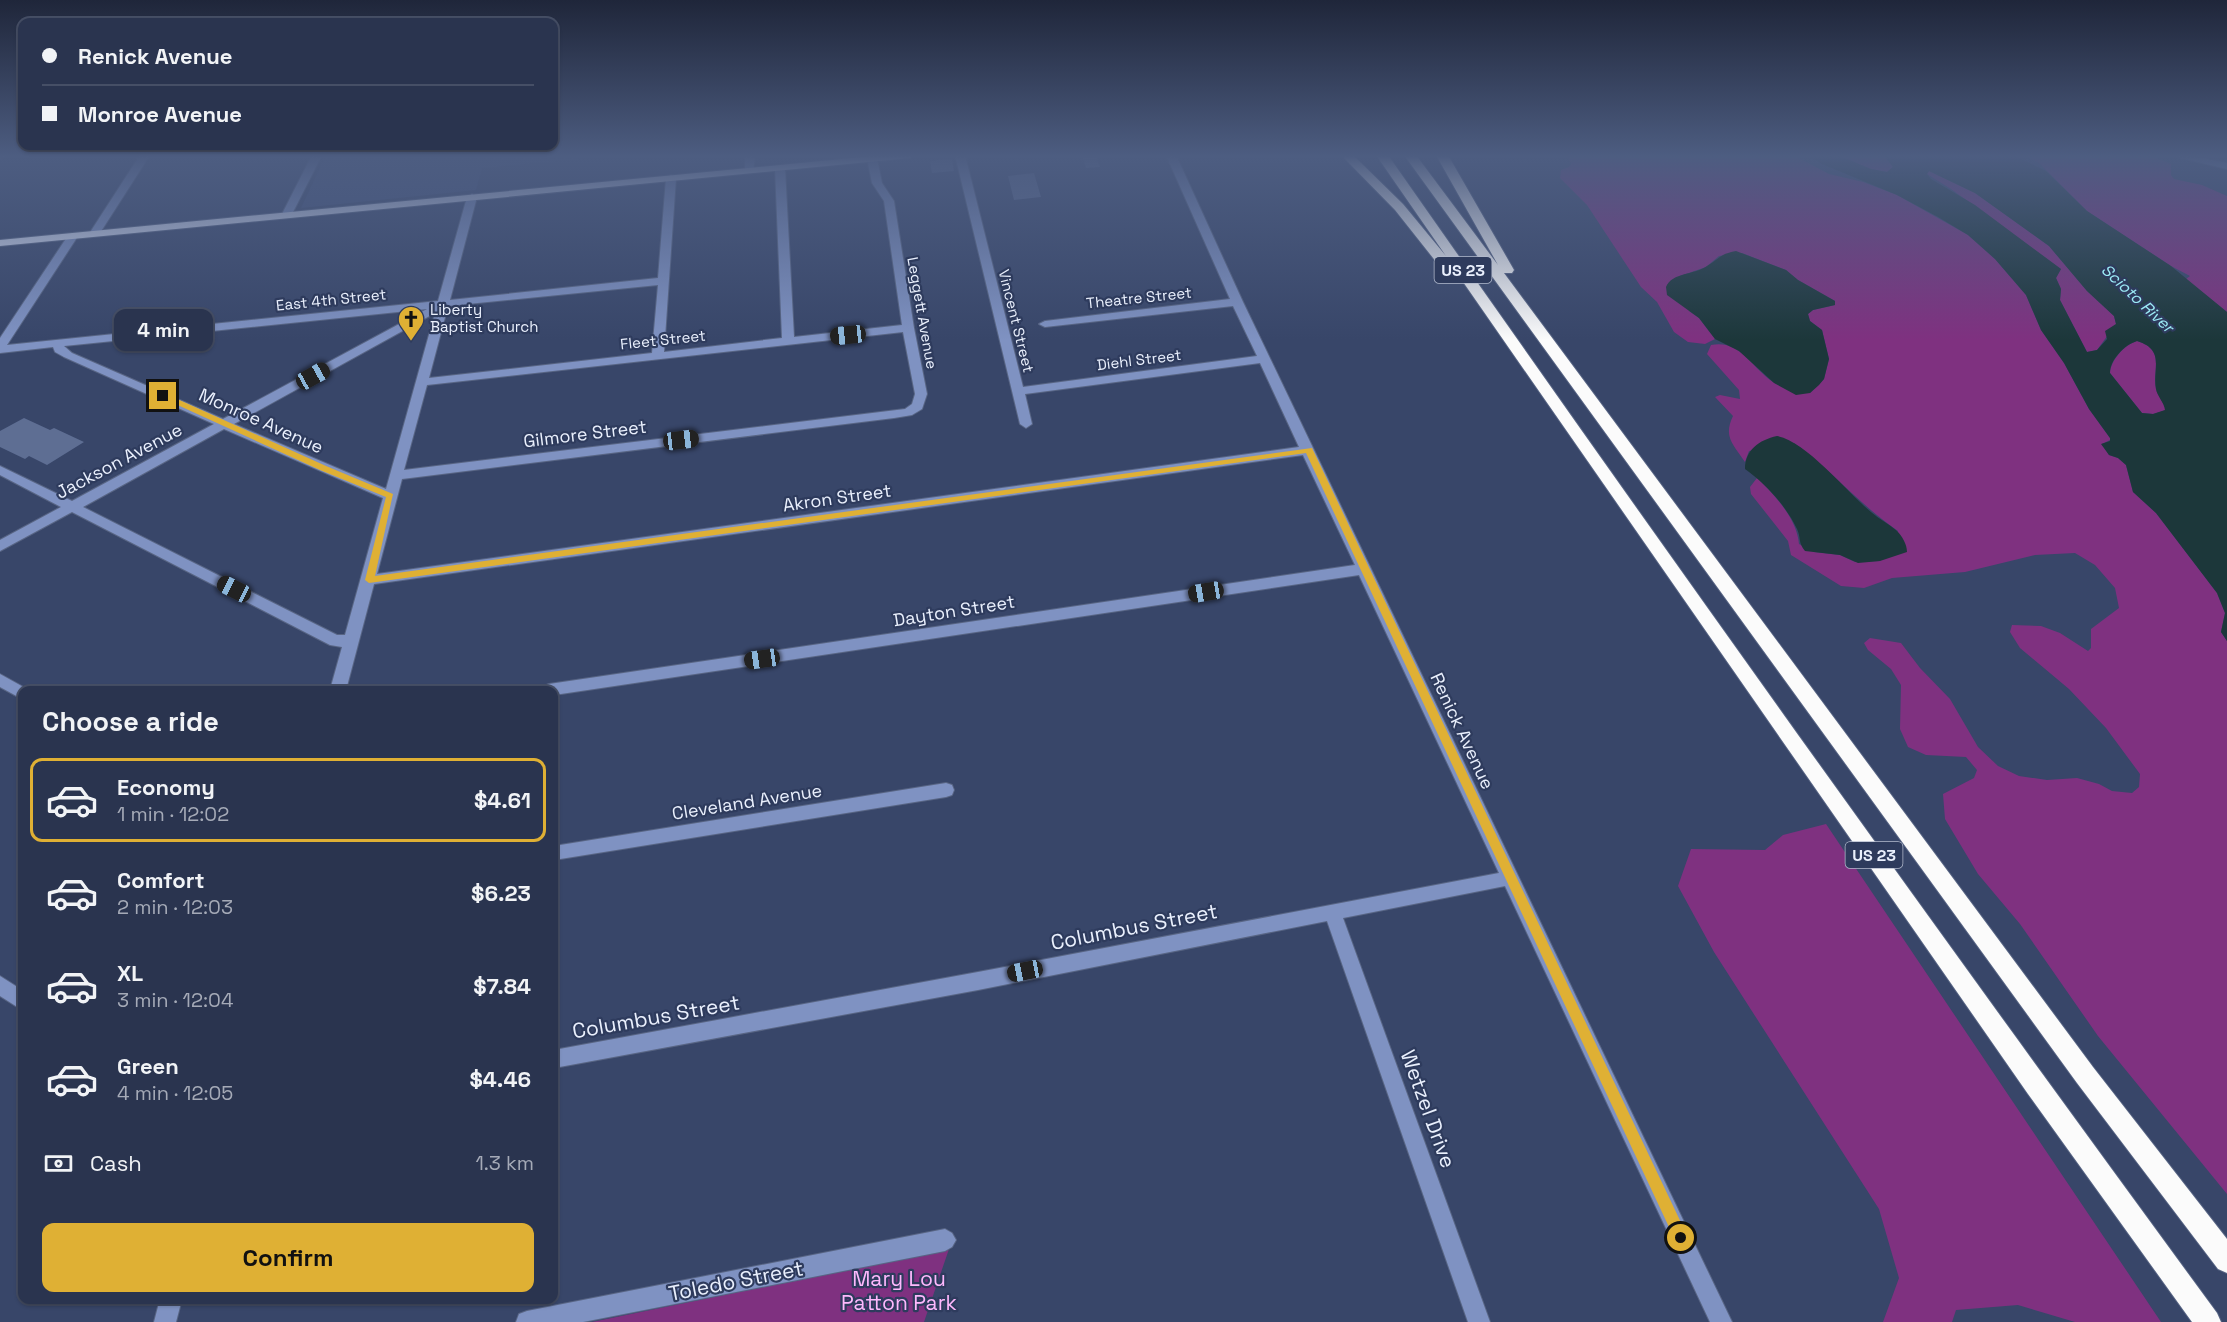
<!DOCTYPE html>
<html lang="en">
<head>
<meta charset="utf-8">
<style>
  body { margin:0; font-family:"Space Grotesk",sans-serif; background:#363f59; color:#f1f3f6; height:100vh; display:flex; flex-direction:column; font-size:22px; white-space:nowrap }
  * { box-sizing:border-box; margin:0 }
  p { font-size:20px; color:#a5aab7 }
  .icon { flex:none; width:33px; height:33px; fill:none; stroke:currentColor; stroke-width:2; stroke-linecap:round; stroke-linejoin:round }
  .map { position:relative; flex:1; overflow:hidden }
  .sheet { position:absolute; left:18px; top:686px; width:540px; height:618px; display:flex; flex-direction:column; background:#2a344f; border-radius:12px; box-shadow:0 2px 4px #0004,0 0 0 2px #464f66 }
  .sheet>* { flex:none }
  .banner { position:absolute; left:18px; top:18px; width:540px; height:132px; border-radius:12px; box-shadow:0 2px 4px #0004,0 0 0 2px #464f66; display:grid; align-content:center; height:132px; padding:0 24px; background:#2a344f }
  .end { position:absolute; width:27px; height:27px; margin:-14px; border:8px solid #dfb034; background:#111; box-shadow:0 0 0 3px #111 }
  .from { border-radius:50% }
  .bubble { position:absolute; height:42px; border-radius:12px; background:#2a344f; box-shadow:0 2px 4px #0004,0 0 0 2px #464f66; font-size:20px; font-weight:600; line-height:42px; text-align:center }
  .car { position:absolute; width:18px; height:36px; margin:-18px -9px; border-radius:8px; box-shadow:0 0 4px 2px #0007; background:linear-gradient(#222 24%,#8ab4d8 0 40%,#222 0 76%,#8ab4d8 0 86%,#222 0) }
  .banner b { display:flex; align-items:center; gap:21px; height:57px; font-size:22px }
  .banner b+b { border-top:2px solid #464f66 }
  .banner i { width:15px; height:15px; background:#f1f3f6 }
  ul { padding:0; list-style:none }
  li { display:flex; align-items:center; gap:18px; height:84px; margin:0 12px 9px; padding:0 12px; border:3px solid transparent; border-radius:12px }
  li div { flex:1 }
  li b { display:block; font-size:22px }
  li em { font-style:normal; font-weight:600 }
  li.selected { border-color:#dfb034 }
  li>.icon { width:54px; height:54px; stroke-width:1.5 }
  h2 { padding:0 24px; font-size:27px; line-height:72px }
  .pay { display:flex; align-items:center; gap:15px; height:66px; padding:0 24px; font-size:22px }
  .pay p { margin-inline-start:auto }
  .action { display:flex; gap:12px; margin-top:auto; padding:12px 24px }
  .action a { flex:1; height:69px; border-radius:12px; background:#dfb034; color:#111; font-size:24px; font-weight:600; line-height:69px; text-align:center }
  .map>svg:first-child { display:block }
</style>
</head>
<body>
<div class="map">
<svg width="2227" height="1322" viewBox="0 0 2227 1322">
  <rect width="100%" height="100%" fill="#384669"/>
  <!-- built -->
  <path fill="#405079" d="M326,155H623L482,168L476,190L301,208Z"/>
  <!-- green -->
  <path fill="#7f3180" d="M1567,155H1793L1829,174L1863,182L1897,195L1968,235L1995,259L2026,295L2041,330L2064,363L2089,409L2110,438V440L2102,444L2109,455L2118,458L2126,465L2133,492L2156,513L2217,593L2225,613L2221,632L2227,641V1194L2098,1036L2020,924L1978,874L1945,819L1943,794L1974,778L1977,770L1966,757L1926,755L1908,747L1900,729L1901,685L1891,669L1868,650L1864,643L1870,638L1901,643L1920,668L1950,699L1978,747L1998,766L2019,776L2047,780L2077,778L2099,784L2112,791L2132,793L2139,787L2140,774L2106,728L2069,689L2020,648L2010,632L2012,625L2041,626L2060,633L2088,651L2091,648V629L2119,608L2115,588L2095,565L2075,553L2035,555L1965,572L1892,578L1864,588L1841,586L1791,555L1788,541L1751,494L1750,487L1757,478C1775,495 1797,519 1799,544L1814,552L1840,555L1855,562L1880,561L1898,531C1860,505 1831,470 1794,443L1749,451L1745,462C1733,444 1723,437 1733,416L1715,397L1720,395L1740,399L1739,390L1707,354L1711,345C1740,339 1752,368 1773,382C1783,388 1799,390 1810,393L1824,379L1829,359L1822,330L1810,321L1808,314L1813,310L1835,305V301L1798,280L1786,270L1742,253L1719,256L1706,267L1680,276L1689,311L1699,318L1715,339L1705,344L1688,342L1674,332L1657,302L1641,287L1587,205L1560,178L1561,170L1569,167L1571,164Z
    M1837,155H1884L1893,167L1887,172L1871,169Z
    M2023,155H2149L2171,164V175L2174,179L2202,185L2227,196V312L2186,279L2190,276L2171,266L2087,211L2039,163Z
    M1929,171L1975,193L2049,246L2087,291L2114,316L2116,324L2097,350L2087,352L2060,300L2061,289L2056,278L2061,269L1951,189L1927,174Z
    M2137,341C2166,350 2152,369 2156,389C2157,395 2164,402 2166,410L2153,414L2142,413L2110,373C2111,360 2124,345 2137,341Z
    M1826,824L2161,1322H2075L2018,1305L1956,1310L1952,1322H1883L1899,1278L1879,1209L1714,952L1678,886L1691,849L1765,850L1783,835Z
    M949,1249L924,1322H592Z"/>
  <!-- water -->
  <path fill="#1c373a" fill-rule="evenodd" d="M1807,155H1837L1871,169L1887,172L1893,167L1884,155H2013L2046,171L2087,211L2171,266L2227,312V641L2221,632L2225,613L2217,593L2156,513L2133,492L2126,465L2118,458L2109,455L2101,444L2110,441V438L2089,409L2064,363L2041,330L2026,295L1995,259L1968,235L1938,217L1897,195L1822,164ZM1929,171L1975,193L2049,246L2087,291L2114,316L2116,324L2105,331L2107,339L2097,350L2087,352L2060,300L2061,289L2056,278L2061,269L1975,205L1931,179L1927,174ZM2137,341C2166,350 2152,369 2156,389C2157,396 2164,402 2165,410L2153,414L2142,413L2110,373C2110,360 2124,345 2137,341Z
    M1736,251L1786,270L1798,280L1835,301V305L1813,310L1808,314L1810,321L1822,330L1829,359L1824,379L1819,385L1810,393L1796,395L1774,383L1739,351L1715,339L1699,318L1667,295L1666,287C1672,272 1695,275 1707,266C1720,258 1720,254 1736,251Z
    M1777,436C1806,441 1847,492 1871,512C1879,519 1889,524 1897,531C1902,536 1907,544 1907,552L1880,561L1858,563L1840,555L1805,551C1798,543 1801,537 1797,529C1786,506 1766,484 1745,469C1745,450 1759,440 1777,436Z"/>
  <!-- building -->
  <path fill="#5e6e93" d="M1082,155H1096L1100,167L1086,168Z
    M952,159L954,171L932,173L930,161Z
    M1034,173L1041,197L1014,200L1008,176Z
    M24,418L50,430L54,428L84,442L47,465L29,456L25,459L0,447V431Z"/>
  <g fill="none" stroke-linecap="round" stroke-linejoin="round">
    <!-- minor casing -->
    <g stroke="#586584" stroke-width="2">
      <path id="minor" d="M0,155H13L0,158Z
        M140,155H150L98,236H90L89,234Z
        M312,155H322L291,216L282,218L281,216Z
        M745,155H755L753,173L745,171Z
        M872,155L877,158L882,183L894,201L914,328L927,394L922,409L912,415L894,418L402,479L377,574L1299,447L1260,363L1025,394L1032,424L1026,428L1020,424L955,155H965L1023,387L1257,356L1233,306L1045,327L1039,324L1045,321L1230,299L1166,155H1176L1243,302L1732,1322H1710L1505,886L1343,918L1490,1322H1468L1327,921L978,990L554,1068V1050L978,972L1499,873L1359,575L554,695V690H541L544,686L549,684L1355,565L1303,455L374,584L346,690H330L342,647L330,645L72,512L0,551V540L61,507L0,475V466L72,501L214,424L64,357L55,352L53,347L0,353V338L69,234L78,236L7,345L438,301L467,197L472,194L477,197L450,300L658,278L666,178L671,175L676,178L664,352L782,338L775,168L780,165L785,168L794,337L902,325L884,201L872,183L867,158ZM658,285L652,353L429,378L448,306ZM427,309L223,419L72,353L64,346ZM435,313L386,489L234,424ZM903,332L915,394L912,404L905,409L404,470L427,385ZM224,429L383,498L345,635H337L83,507Z
        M2168,155H2186L2227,163V169Z
        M0,674L27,689L22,690V699L0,687Z
        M946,783L952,785L954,790L952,795L946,797L554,860V846Z
        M0,976L22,990V1010L0,996Z
        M945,1229L952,1233L956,1240L952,1247L945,1251L583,1322H516L519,1314L527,1311Z
        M160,1299H182L176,1322H154Z"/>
    </g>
    <!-- major casing -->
    <g stroke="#586584" stroke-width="2">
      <path id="major" d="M883,155H915L910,158L0,246V240Z"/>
    </g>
    <!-- highway casing -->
    <g stroke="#586584" stroke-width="2">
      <path id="highway" d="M1341,155H1353L1403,204L1446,256L1376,155H1388C1660,544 1936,930 2217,1313L2221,1322H2192L2028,1094L1452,266L1446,269L1441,268L1395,210Z
        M1404,155H1416L1498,265L1436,155H1448L1514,270L1512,273H1504L2093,1067L2227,1239V1273L2218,1269L2077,1083Z"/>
    </g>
    <!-- minor -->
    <use href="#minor" fill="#7f92c2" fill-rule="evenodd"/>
    <!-- major -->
    <use href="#major" fill="#d6def2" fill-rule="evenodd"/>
    <!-- highway -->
    <use href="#highway" fill="#fbfbfb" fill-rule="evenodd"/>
  </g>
  <!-- sky -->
  <linearGradient id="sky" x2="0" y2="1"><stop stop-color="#1f263a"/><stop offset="0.46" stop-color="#4d5d81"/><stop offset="1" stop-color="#4d5d81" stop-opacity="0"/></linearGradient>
  <rect width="2227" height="340" fill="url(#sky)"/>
  <!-- route -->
  <path fill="#dfb034" d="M160,394H166L326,466L393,494L375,576L1312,448L1686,1233L1688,1238L1686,1242L1681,1244L1676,1242L1306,453L369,583L365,580L386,497L320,470L160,397Z"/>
  <!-- icons -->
  <defs>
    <g id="church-pin" transform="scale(1.35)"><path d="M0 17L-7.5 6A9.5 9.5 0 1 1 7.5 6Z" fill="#dfb034" stroke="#2e3b5d"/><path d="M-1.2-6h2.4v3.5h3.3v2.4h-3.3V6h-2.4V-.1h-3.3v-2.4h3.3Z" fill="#111"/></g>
  </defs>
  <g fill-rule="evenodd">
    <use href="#church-pin" x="411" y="319"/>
  </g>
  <g text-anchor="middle" stroke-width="4.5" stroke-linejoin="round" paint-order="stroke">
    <!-- far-street labels -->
    <g font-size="15" fill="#eaf0fd" stroke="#2e3b5d">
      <text transform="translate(1139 298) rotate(-6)" y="5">Theatre Street</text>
      <text transform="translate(331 300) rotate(-6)" y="5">East 4th Street</text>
      <text transform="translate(922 313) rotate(80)" y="5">Leggett Avenue</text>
      <text transform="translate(1016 321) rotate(76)" y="5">Vincent Street</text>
      <text transform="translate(663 340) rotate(-6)" y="5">Fleet Street</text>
      <text transform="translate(1139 360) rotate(-7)" y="5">Diehl Street</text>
    </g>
    <!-- far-poi labels -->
    <g font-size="15" fill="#eaf0fd" stroke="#2e3b5d" text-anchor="start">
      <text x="430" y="315">Liberty<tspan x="430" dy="17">Baptist Church</tspan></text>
    </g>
    <!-- shield labels -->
    <g fill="#2e3b5d" stroke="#b2bacd" stroke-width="1.5">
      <rect x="1434.5" y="257" width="57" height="26" rx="4.5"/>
      <rect x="1845.5" y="842" width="57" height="26" rx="4.5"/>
    </g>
    <g font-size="16" font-weight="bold" fill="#eaf0fd">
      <text x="1463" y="276">US 23</text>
      <text x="1874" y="861">US 23</text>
    </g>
    <!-- far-water labels -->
    <g font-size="16" font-style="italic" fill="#9cebf6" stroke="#2e3b5d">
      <text transform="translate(2138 298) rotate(43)" y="6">Scioto River</text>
    </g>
    <!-- street labels -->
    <g font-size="18" fill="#eaf0fd" stroke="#2e3b5d">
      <text transform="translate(261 421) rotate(24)" y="6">Monroe Avenue</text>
      <text transform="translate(585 434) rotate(-7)" y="6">Gilmore Street</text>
      <text transform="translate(119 461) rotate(-28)" y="6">Jackson Avenue</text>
      <text transform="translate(837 498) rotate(-8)" y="6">Akron Street</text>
      <text transform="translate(954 611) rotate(-9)" y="6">Dayton Street</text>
      <text transform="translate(1462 731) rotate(65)" y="6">Renick Avenue</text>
      <text transform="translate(747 802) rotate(-9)" y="6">Cleveland Avenue</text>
    </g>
    <!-- near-street labels -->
    <g font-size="21" fill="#eaf0fd" stroke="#2e3b5d">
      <text transform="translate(1134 927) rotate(-11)" y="7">Columbus Street</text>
      <text transform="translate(656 1017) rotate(-10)" y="7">Columbus Street</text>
      <text transform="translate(1428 1109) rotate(70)" y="7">Wetzel Drive</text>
      <text transform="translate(736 1281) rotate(-11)" y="7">Toledo Street</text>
    </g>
    <!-- near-park labels -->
    <g font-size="21" fill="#feb8fd" stroke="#2e3b5d">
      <text x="899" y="1286">Mary Lou<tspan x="899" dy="24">Patton Park</tspan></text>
    </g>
  </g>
</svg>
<i class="end from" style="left:1681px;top:1238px"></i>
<i class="end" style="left:163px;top:396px"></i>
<div class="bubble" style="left:114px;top:309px;width:99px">4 min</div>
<i class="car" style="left:848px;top:335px;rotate:264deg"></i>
<i class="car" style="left:313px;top:376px;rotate:61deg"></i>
<i class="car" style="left:681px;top:440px;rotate:83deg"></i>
<i class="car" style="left:234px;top:589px;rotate:297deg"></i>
<i class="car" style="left:1206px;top:592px;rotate:261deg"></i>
<i class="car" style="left:762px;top:659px;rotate:262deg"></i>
<i class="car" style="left:1025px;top:971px;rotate:259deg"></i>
<div class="banner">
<b><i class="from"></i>Renick Avenue</b>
<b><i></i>Monroe Avenue</b>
</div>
<section class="sheet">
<h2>Choose a ride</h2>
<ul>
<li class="selected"><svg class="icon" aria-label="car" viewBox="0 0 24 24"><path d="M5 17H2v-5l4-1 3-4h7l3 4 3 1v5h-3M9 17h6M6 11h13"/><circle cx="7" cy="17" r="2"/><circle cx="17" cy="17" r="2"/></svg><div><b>Economy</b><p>1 min · 12:02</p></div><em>$4.61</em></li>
<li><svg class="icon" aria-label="car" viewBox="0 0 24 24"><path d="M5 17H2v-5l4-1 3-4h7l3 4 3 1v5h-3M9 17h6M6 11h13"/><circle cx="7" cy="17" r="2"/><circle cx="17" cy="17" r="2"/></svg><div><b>Comfort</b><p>2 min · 12:03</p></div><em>$6.23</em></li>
<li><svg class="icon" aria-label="car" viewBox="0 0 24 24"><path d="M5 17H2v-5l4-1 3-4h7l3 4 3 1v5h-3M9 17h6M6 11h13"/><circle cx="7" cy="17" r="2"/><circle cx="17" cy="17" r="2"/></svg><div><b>XL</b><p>3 min · 12:04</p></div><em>$7.84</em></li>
<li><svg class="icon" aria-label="car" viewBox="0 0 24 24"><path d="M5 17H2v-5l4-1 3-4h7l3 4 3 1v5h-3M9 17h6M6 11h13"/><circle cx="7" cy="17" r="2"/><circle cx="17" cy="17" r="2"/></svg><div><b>Green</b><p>4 min · 12:05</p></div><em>$4.46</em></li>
</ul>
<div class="pay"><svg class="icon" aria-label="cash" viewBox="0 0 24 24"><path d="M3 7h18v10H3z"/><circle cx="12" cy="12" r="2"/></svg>Cash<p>1.3 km</p></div>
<div class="action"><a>Confirm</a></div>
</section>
</div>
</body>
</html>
